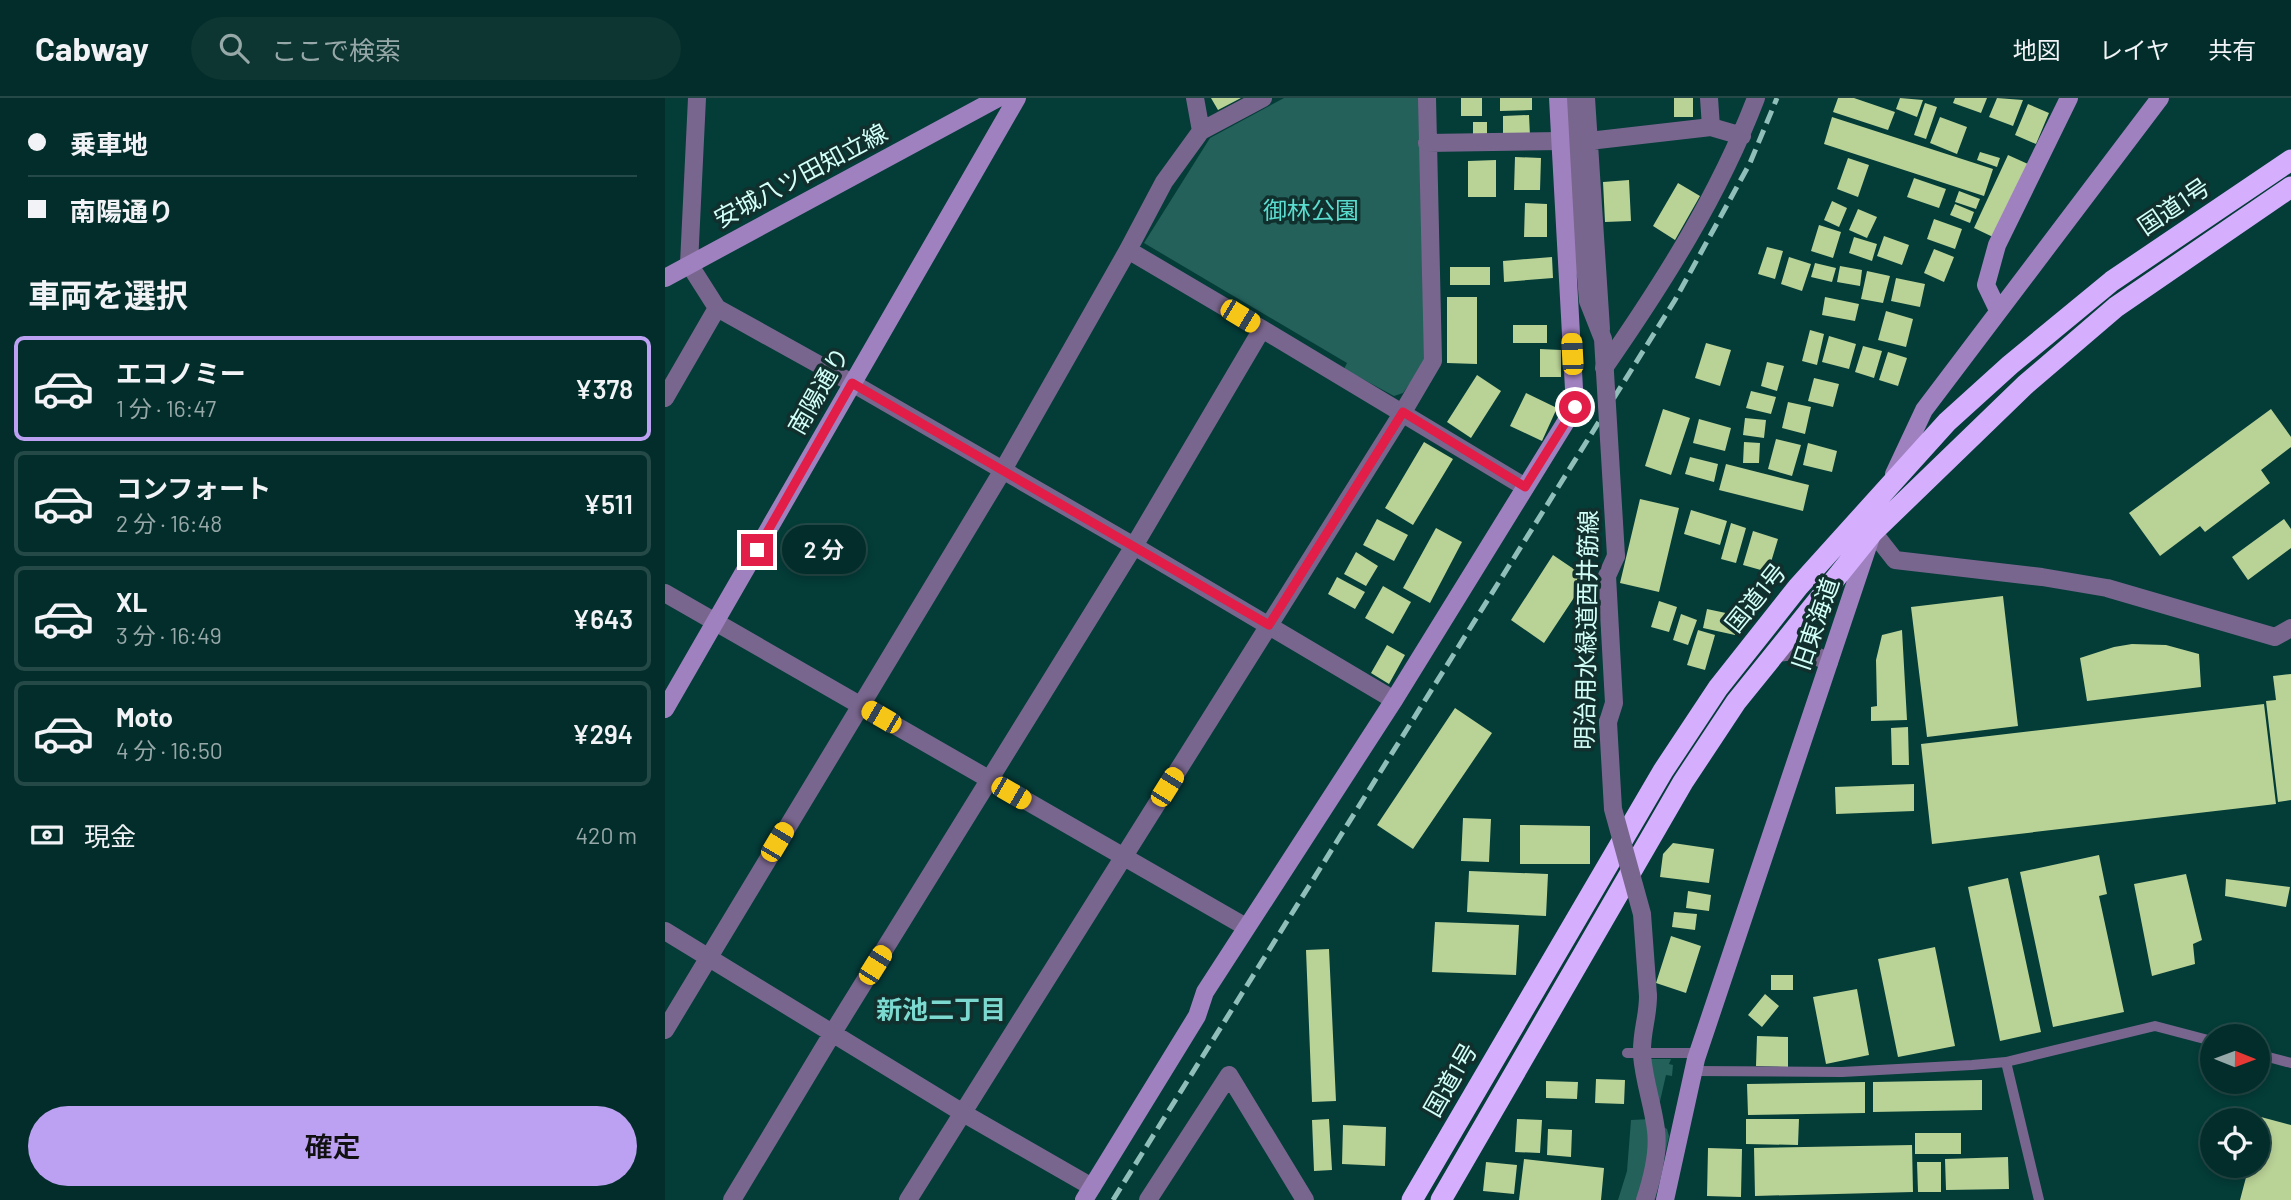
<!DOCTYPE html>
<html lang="ja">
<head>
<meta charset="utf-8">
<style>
  body { margin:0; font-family:Barlow,"Noto Sans JP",sans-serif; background:#0d3532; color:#f1f3f6; height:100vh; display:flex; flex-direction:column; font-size:26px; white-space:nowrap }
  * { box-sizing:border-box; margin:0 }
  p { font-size:23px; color:#97a8a8 }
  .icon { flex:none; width:38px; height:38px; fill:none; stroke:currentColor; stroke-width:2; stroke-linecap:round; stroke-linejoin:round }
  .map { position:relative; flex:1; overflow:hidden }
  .details { display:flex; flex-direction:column; background:#032d2a; width:665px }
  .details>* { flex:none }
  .banner { display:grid; align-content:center; height:154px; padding:0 28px; background:#032d2a }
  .needle { width:46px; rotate:91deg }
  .buttons { position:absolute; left:1535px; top:926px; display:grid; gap:14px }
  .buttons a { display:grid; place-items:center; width:70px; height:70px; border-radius:50%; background:#032d2a; box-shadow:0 4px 10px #0003,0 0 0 2px #244947; font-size:35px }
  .end { position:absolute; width:32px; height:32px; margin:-16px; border:9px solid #e11d48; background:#fff; box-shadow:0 0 0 4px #fff }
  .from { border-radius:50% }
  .bubble { position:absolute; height:49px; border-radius:24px; background:#032d2a; box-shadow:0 4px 10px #0003,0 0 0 2px #244947; font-size:23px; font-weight:600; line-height:49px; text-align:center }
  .car { position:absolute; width:21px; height:42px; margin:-21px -10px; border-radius:9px; box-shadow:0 0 5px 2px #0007; background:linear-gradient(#f5c518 24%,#345 0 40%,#f5c518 0 76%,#345 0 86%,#f5c518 0) }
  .banner b { display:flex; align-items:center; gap:24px; height:66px; font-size:26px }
  .banner b+b { border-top:2px solid #244947 }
  .banner i { width:18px; height:18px; background:#f1f3f6 }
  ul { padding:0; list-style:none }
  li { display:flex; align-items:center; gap:21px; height:105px; margin:0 14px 10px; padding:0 14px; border:4px solid #244947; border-radius:10px }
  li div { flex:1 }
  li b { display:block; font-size:26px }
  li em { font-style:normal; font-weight:600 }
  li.active { border-color:#bca0f2 }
  li>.icon { width:63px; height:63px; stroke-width:1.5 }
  h2 { padding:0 28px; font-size:32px; line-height:84px }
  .pay { display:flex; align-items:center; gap:18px; height:77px; padding:0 28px; font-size:26px }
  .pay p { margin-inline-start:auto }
  .primary-button { display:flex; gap:14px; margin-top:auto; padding:14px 28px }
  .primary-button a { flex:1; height:80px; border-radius:42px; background:#bca0f2; color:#111; font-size:28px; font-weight:600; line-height:80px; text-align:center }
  header { display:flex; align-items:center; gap:42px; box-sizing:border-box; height:98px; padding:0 35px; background:#032d2a; border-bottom:2px solid #244947 }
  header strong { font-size:33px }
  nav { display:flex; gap:38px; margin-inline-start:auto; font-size:24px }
  .search { width:490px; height:63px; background:#0d3532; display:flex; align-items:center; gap:18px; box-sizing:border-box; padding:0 24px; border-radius:38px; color:#97a8a8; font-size:26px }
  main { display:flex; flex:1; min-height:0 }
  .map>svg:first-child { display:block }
</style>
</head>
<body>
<header>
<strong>Cabway</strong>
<div class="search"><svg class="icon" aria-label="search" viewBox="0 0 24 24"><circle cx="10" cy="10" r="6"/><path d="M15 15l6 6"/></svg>ここで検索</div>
<nav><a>地図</a><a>レイヤ</a><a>共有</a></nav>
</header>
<main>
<section class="details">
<div class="banner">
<b><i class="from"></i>乗車地</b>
<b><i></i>南陽通り</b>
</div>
<h2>車両を選択</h2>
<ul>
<li class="active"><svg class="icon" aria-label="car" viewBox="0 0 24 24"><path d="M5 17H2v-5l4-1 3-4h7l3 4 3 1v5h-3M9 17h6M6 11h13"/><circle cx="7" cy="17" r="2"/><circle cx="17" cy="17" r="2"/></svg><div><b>エコノミー</b><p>1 分 · 16:47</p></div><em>¥378</em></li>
<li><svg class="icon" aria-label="car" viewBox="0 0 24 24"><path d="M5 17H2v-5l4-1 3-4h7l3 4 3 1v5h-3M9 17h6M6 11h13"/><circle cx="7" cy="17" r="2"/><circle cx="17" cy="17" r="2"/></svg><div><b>コンフォート</b><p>2 分 · 16:48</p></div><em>¥511</em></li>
<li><svg class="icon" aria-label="car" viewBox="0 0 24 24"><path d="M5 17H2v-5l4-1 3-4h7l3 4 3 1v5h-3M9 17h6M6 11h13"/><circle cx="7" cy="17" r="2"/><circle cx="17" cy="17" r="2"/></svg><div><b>XL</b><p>3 分 · 16:49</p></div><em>¥643</em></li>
<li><svg class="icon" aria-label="car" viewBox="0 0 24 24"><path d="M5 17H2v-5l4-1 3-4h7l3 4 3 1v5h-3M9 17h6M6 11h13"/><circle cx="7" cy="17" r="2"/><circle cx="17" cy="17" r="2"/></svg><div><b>Moto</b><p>4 分 · 16:50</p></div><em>¥294</em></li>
</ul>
<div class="pay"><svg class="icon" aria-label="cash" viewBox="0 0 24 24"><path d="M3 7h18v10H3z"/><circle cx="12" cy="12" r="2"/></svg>現金<p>420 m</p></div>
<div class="primary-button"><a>確定</a></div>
</section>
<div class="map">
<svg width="1626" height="1102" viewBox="0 0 1626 1102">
  <rect width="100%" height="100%" fill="#043c38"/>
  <!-- green -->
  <path fill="#24615b" d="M619,0H755L763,261L738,295L729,298L679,271L682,265L479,145L545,40Z
    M982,961H1006L1004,966L1008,967L1007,978L1001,977L993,1012Z
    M986,1021L1002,1031L1004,1038L990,1102H953L962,1073L966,1022Z"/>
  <!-- building -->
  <path fill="#b9d296" d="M546,0H576L553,12Z
    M796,0H817V18H796Z
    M835,0H867V12L835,13Z
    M1009,0H1028V19H1009Z
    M1173,0H1189L1230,14L1223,32L1168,14Z
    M1235,0L1258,2L1252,19L1231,11Z
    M1290,0H1322L1316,15L1288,5Z
    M1332,0L1358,2L1348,28L1324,19Z
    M1260,5L1272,9L1261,41L1249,37Z
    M1363,6L1384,15L1371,46L1350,37Z
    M864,17L865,38L838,39V18Z
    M1167,19L1328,71L1319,98L1159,46Z
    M1275,19L1302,29L1292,56L1265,45Z
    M808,24H822V39H808Z
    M1315,54L1335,60L1332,69L1312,62Z
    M1343,57L1363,66L1328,139L1309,130Z
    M850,59L876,60L875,92H849Z
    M1183,60L1204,67L1193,99L1172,91Z
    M831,62V99H803V63Z
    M1249,80L1281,91L1274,110L1242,99Z
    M964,82L966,123L940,124L938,84Z
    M1013,85L1035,98L1010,142L988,128Z
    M1294,93L1315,101L1311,111L1290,104Z
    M1167,103L1182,110L1174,129L1159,122Z
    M860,105L882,106V139H859Z
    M1290,106L1309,114L1305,125L1285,117Z
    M1193,111L1212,119L1202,140L1184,132Z
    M1269,121L1297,131L1290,151L1262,141Z
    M1154,127L1176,134L1168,160L1146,153Z
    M1219,138L1244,147L1237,167L1212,158Z
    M1189,139L1212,146L1207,163L1184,155Z
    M1102,149L1118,153L1110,181L1093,176Z
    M1269,151L1289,159L1279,184L1259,175Z
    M887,159L888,180L839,184L838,163Z
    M1124,159L1146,166L1137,193L1116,186Z
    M1150,165L1171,170L1167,184L1146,179Z
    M1175,168L1197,172L1195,188L1172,184Z
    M785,169H825V187H785Z
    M1202,173L1225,178L1218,205L1196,201Z
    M1231,180L1260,186L1255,209L1226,203Z
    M782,199H812V266L782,265Z
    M1160,199L1194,206L1190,223L1157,217Z
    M1221,213L1248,221L1241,249L1213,242Z
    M848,227H882V245H848Z
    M1145,232L1159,236L1152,267L1137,263Z
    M1164,238L1191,246L1184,271L1157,264Z
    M1041,245L1066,252L1055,288L1030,280Z
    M1198,248L1217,253L1209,280L1190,274Z
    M875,251L896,252V279H875Z
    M1223,254L1242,260L1233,288L1214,282Z
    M1102,264L1119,268L1112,293L1096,288Z
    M812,277L836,293L806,340L782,324Z
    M1149,280L1174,286L1168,309L1143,303Z
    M1086,293L1111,299L1106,316L1081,310Z
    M861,295L892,310L877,343L845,328Z
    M1123,304L1146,309L1140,336L1117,330Z
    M998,311L1025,320L1006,377L980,368Z
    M1606,311L1626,339V349L1596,372L1605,385L1540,434L1535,428L1495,458L1464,415Z
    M1080,320L1101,322L1099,340L1078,337Z
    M1034,321L1066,330L1060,353L1028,345Z
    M1111,341L1136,347L1127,378L1103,371Z
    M759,344L788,361L748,427L720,410Z
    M1079,344L1095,345L1094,365H1078Z
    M1143,345L1172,353L1167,374L1138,367Z
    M1025,359L1053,366L1049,384L1020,376Z
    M1061,366L1144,387L1138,413L1054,392Z
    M975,401L1014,410L994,494L955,485Z
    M1026,412L1062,423L1055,447L1019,436Z
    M712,421L743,437L729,463L698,447Z
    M1619,421L1626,431V450L1583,482L1567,459Z
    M1066,425L1081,430L1071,465L1056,461Z
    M771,430L797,444L765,505L738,490Z
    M1088,433L1113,441L1103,474L1078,467Z
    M691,454L713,468L701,488L679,476Z
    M888,457L922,480L879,545L846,522Z
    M672,479L700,494L690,511L663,496Z
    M718,488L746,504L728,536L700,520Z
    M1338,498L1353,628L1262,639L1246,509Z
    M994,503L1012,509L1004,534L986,529Z
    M1042,511L1075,518L1070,537L1038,530Z
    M1016,516L1032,522L1023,547L1008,542Z
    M1033,532L1050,537L1040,572L1022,567Z
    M1237,532L1242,622L1206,623V609L1212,608L1211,562L1217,537Z
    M1467,546L1501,547L1534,556L1536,589L1422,603L1415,560L1449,549Z
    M722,547L740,557L724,586L706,575Z
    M1626,576V702L1613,704L1601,603L1611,602L1608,578Z
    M1599,606L1611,706L1267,746L1256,646Z
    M790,610L827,635L748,751L712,727Z
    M1243,629L1244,667H1227L1226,630Z
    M1249,686V713L1171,716L1170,689Z
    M798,720L826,721L824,764L796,763Z
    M855,727L925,728V766H855Z
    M1008,745L1049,751L1044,785L995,779L998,756Z
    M1434,757L1442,796L1434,798L1459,914L1388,929L1355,774Z
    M804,773L883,776L881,818L802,814Z
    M1521,776L1537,842L1528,846L1530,866L1487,878L1469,786Z
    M1343,780L1376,934L1335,943L1303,789Z
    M1561,781L1625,789L1621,809L1560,798Z
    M1023,793L1046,797L1044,813L1021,810Z
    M1009,814L1032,816L1030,832L1007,829Z
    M770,824L854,827L851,877L767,874Z
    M1006,838L1036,848L1021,895L991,885Z
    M1270,849L1290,948L1233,959L1213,861Z
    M664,851L671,1003L647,1004L641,852Z
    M1106,877H1128V892H1106Z
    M1192,891L1204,957L1161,966L1148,899Z
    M1100,896L1114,908L1097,929L1083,917Z
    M1092,938L1123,939V969L1091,968Z
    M931,981L960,982L959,1006L930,1005Z
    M1317,982V1012L1208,1014V984Z
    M881,983L913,984L912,1001L881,1000Z
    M1200,984V1015L1083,1017L1082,986Z
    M1596,1019L1626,1027V1102H1575L1584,1068H1592V1034Z
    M664,1021L667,1072L649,1073L647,1022Z
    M852,1021L877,1022L875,1055L850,1054Z
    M1081,1021H1134L1133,1047L1081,1046Z
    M678,1027L721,1029L720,1068L677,1066Z
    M883,1031L907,1032L906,1059L882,1057Z
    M1250,1035H1296V1056H1250Z
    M1247,1047L1248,1094L1090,1098L1089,1050Z
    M1043,1050L1077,1051L1076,1099L1042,1098Z
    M1343,1059L1344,1091L1281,1092L1280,1061Z
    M859,1061L939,1070L936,1102H854Z
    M821,1064L852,1067L849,1096L818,1093Z
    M1252,1064H1276V1094H1253Z"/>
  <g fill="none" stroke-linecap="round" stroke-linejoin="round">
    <!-- lane -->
    <path stroke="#79668e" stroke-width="10" d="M962,955H1033
      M1592,956L1626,965
      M1341,964L1374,1102
      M1029,973L1177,974L1307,967L1341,964L1490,928L1547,943"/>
    <!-- street -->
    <path stroke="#79668e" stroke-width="18" d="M32,0L24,166L52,210L187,285L469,448L729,602
      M530,0L536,33
      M908,0L920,175
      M921,0L936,231
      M1044,0L1046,29L1077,38
      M924,43L1046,29
      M762,45L896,43
      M597,231L860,389
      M939,270C998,185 1054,97 1091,0
      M0,300L52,210
      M1208,434L1230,462L1377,479L1442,490L1610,539L1626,530
      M0,495L581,829
      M1112,555L1138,552L1164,564
      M943,624L949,605L942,478L951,458
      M0,833L298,1015L427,1089
      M0,932L338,372L463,152L499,84L536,33L598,0
      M67,1102L167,936L469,448L597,231L463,152
      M243,1102L738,314L768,263L762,0
      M483,1102L564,977L640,1102
      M980,1102C987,1081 994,1055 991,1032C988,1007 979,983 977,957C976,934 983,920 983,898"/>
    <!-- secondary -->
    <path stroke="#a081c0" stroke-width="18" d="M0,180L333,0
      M1333,212L1321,187L1332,147L1404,0
      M1229,376L1259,312L1495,0
      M0,611L352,0
      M419,1102L532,918L540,894L729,602L910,309L893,0
      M1000,1102L1031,961L1205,442"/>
    <!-- highway -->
    <path stroke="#d5aefd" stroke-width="21" d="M747,1102L998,673L1053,590L1133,489L1282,324L1345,267L1447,183L1626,62
      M776,1102L1018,684L1071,604L1208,434L1360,287L1451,209L1626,89"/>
    <!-- rail -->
    <path stroke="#90bfba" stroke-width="5" stroke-dasharray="14 7" stroke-linecap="butt" d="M448,1102L1010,202L1085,65L1112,0"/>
    <!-- street-bridge -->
    <path stroke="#79668e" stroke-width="18" d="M921,178L923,203L938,241L951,458
      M943,624L948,711L977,816L983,898"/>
  </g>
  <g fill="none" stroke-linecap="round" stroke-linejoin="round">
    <!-- route -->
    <path stroke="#e11d48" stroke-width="9" d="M92,452L187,285L604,527L738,314L860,389L910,309"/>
  </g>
  <g text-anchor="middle" stroke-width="7" stroke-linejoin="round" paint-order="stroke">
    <!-- street labels -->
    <g font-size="24" fill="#d3fff9" stroke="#112f2c">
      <text transform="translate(136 78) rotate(-28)" y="8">安城八ツ田知立線</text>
      <text transform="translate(1509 109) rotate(-34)" y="8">国道1号</text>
      <text transform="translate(154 293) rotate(-60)" y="8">南陽通り</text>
      <text transform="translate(1091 500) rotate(-51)" y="8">国道1号</text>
      <text transform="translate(1151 526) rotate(-71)" y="8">旧東海道</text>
      <text transform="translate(922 532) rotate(-89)" y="8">明治用水緑道西井筋線</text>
      <text transform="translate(786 982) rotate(-60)" y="8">国道1号</text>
    </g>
    <!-- park labels -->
    <g font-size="24" fill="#5adccf" stroke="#112f2c">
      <text x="646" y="121">御林公園</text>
    </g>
    <!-- neighbourhood labels -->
    <g font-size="26" font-weight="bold" fill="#7cd9cf" stroke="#112f2c">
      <text x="276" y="921">新池二丁目</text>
    </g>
  </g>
</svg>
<div class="buttons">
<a><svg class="needle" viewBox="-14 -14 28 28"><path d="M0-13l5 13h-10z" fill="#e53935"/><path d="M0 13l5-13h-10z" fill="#97a8a8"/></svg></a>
<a><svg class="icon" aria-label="locate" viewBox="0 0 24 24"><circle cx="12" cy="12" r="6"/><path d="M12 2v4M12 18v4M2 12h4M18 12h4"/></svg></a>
</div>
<i class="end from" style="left:910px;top:309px"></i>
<i class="end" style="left:92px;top:452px"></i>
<div class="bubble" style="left:117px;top:427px;width:84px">2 分</div>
<i class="car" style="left:575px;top:218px;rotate:121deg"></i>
<i class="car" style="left:907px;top:256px;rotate:357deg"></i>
<i class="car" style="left:216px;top:619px;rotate:300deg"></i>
<i class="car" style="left:502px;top:689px;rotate:32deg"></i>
<i class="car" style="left:346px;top:695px;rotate:120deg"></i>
<i class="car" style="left:112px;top:744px;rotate:31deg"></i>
<i class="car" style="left:210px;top:867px;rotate:32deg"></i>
</div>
</main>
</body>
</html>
